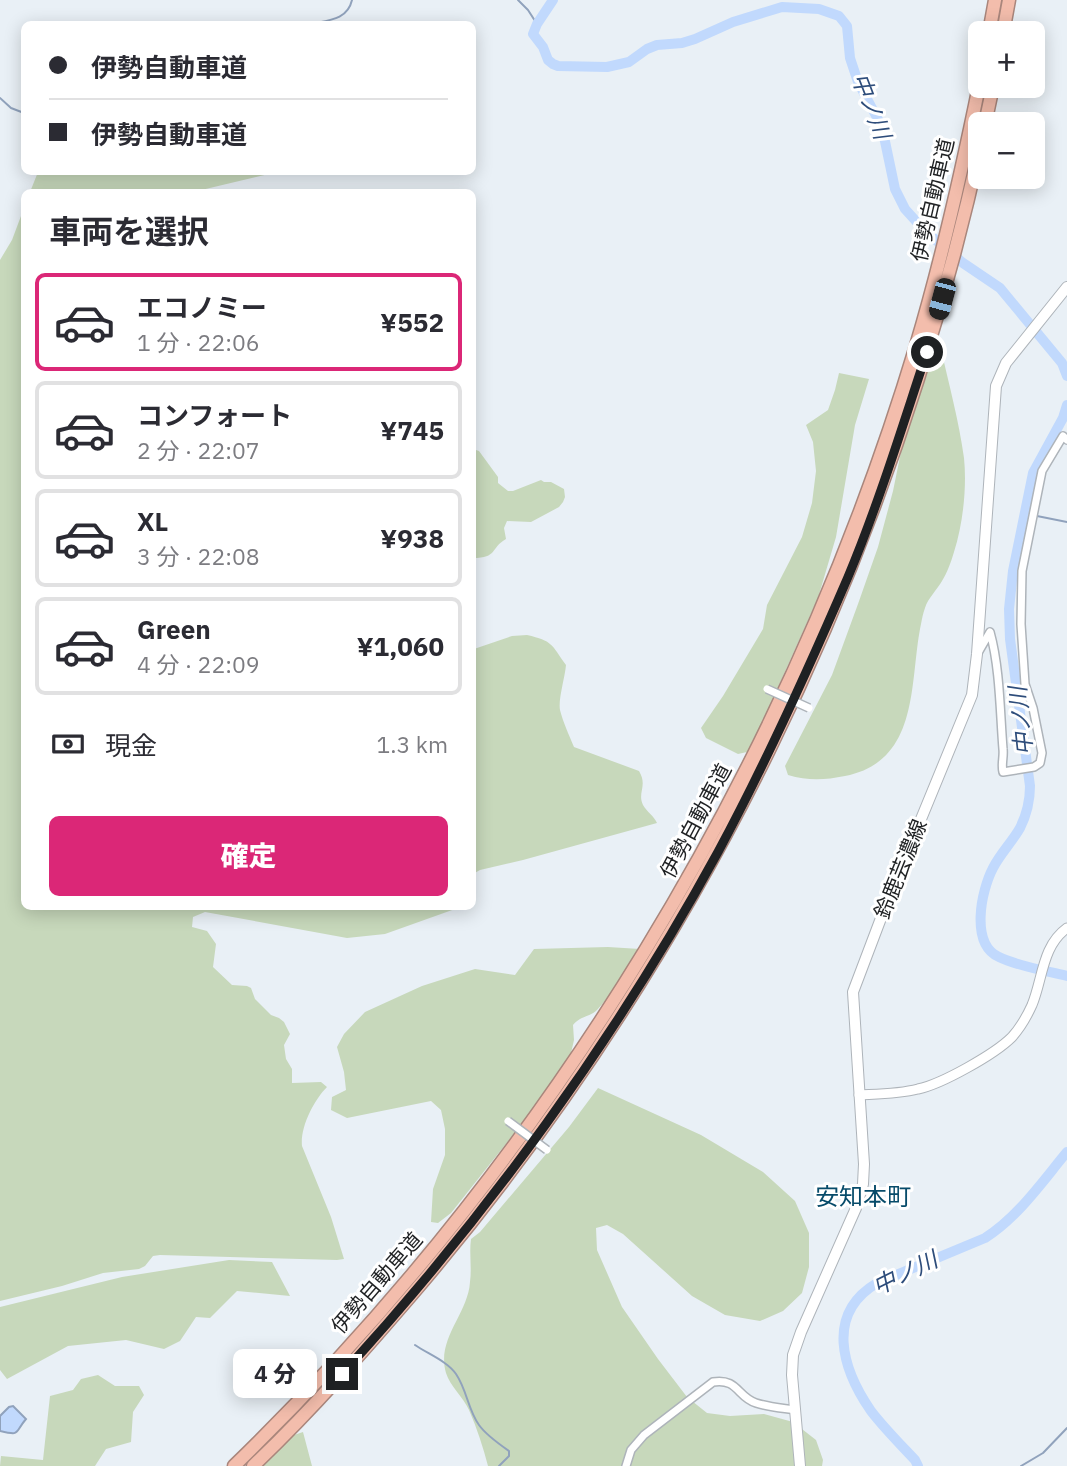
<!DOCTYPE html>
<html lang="ja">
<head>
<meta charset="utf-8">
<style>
  body { margin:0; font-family:"IBM Plex Sans","Noto Sans JP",sans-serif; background:#f7f7f7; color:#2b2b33; height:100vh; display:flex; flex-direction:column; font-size:26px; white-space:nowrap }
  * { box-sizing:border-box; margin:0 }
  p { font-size:23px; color:#7c7c81 }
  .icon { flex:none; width:38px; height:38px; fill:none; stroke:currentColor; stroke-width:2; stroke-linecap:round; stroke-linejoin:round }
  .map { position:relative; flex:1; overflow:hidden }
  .details { position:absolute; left:21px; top:189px; width:455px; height:721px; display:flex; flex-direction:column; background:#fff; border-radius:10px; box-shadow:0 4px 18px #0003 }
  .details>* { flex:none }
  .top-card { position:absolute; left:21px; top:21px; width:455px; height:154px; border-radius:10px; box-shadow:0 4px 18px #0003; display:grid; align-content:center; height:154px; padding:0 28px; background:#fff }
  .tools { position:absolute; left:968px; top:21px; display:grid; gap:14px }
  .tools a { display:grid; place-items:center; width:77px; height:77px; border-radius:10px; background:#fff; box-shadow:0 4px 18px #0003; font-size:35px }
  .end { position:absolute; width:32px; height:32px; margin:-16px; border:9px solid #1f2123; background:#fff; box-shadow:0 0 0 4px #fff }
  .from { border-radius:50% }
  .bubble { position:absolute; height:49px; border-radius:10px; background:#fff; box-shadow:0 4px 18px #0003; font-size:23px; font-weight:800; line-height:49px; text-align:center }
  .car { position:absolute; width:21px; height:42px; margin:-21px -10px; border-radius:9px; box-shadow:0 0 5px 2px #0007; background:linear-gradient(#222 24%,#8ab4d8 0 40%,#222 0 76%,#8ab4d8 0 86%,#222 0) }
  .top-card b { display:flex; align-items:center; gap:24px; height:66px; font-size:26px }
  .top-card b+b { border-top:2px solid #e1e1e2 }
  .top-card i { width:18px; height:18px; background:#2b2b33 }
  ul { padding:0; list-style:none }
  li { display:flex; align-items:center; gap:21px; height:98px; margin:0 14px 10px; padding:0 14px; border:4px solid #e1e1e2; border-radius:10px }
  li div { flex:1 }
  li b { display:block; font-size:26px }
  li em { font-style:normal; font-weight:800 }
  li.current { border-color:#db2777 }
  li>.icon { width:63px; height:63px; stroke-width:1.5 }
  h2 { padding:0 28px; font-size:32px; line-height:84px }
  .pay { display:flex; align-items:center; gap:18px; height:77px; padding:0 28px; font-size:26px }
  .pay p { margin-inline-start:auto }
  .action { display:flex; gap:14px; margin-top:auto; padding:14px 28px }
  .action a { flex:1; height:80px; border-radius:10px; background:#db2777; color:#fff; font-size:28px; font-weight:800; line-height:80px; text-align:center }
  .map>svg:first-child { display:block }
</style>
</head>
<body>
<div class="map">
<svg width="1067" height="1466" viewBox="0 0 1067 1466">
  <rect width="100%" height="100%" fill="#e9f0f6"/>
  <!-- green -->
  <path fill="#c7d8bb" d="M38,172H277L193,192H30Z
    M24,208V906L457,907L455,909L385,934L347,938L205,912L193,917L192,927L207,931L216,944L213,967L232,985L247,986L251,988L255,999L271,1015L279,1018L284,1022L290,1034L284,1045L286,1059L292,1069V1083L321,1082L327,1087C314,1100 300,1127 302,1146L331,1217L344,1259L337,1260L160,1255L153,1256L145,1266L139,1269L103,1273L62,1286L0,1301V260L12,240Z
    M934,345L941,349C949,385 959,421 964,458C967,487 963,524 954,552C951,562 947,573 942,581C937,590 928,598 925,608C923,613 922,619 921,624C909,681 921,761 845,776C825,780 808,781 788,775L785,766L832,675L858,604L878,547L893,491L902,447Z
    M839,373L869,379L855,425L836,537L818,598L755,739L747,752L738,754L706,738L701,728L723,696L763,629L767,605L802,537L812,503L816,471L813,442L806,425L828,410L835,390Z
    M473,449L479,451L498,477V483L508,491H513L541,480L544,482H551L564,489L565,497L563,502L559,507L546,514L531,522L507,521L504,528L506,539C490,548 498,558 473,558Z
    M527,635C553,641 551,644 566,665C565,677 558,700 560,710C563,722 569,735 574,747L639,771C648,786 637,793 643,805C647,812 654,816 657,823L523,860L480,870L473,874V646L474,649L512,636Z
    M608,947L640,949C627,970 614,992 597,1010C590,1017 580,1016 573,1025L574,1040L571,1053L557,1076L521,1125L451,1213L438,1223L431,1222L433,1189L445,1155V1129L441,1110L431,1101L347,1118L331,1110L332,1097L346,1090L344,1072L337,1047L344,1034L365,1012L422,986L475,969L515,975L534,949Z
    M598,1088L701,1135L763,1172L795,1201L809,1233V1267L802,1293L783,1311L760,1321L725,1315L692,1296L623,1234L607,1225L596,1228L597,1250L622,1307L658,1359L687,1397L707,1413L730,1416L764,1414L793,1422L816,1440L823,1460L822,1466H488C483,1447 477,1428 469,1410C463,1397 450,1386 446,1373C436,1339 468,1314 470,1282C472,1267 469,1254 471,1239L480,1232L569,1127Z
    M229,1260L272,1262L290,1296L237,1291L210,1318L196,1317L180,1341L164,1349L126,1340L68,1346L7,1379L0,1370V1307L122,1277Z
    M98,1375L115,1386H139L144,1395L133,1412L131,1442L106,1449L95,1466H0L1,1456L43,1460L50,1396L73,1390L81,1379Z
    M303,1432L312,1466H263L291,1436Z"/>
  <!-- water -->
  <path fill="#c1d9fd" stroke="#90a2bc" stroke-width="2" d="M13,1406L26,1419C14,1433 21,1436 0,1431V1416L9,1407Z"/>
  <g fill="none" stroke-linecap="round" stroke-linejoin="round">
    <!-- stream -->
    <path stroke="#90a2bc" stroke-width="2" d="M518,0L528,10L537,24
      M314,24L316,23C332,20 348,18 352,0
      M0,98L11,108L24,113
      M1024,514L1032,515
      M1037,516L1067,522
      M415,1345C428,1354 447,1361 456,1374C467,1390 468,1410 479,1425C486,1435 499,1444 509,1451V1456L499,1466
      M1021,1466L1043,1453L1067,1428"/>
    <!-- river -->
    <path stroke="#c1d9fd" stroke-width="10" d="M553,0L537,24L533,34L543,47L548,60L553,64L558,66L607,67L629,62L647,49L657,45L682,43L695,39L733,22L782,7L819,9L839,16L847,26L850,58L858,82L882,127L895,189L905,209L924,230L963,263L1000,288L1062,363L1067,376
      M1067,405L1063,418L1033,473L1013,571L1009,609L1010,639L1030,786C1030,801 1027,814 1020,828C1012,842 1000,854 993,868C981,891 970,944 999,957C1017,966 1047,971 1067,976
      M918,1466L915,1460C900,1444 884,1428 871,1411C842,1369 825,1314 877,1283L985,1238C1018,1217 1042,1182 1067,1152"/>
    <!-- minor casing -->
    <g stroke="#aeb4ba" stroke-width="10">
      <path id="minor" d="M979,651L990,632C1000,668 1000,712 1003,749C1004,757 1001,764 1003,772L1034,767L1040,763L1042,753L1033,708L1025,684L1021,624L1022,571L1042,471L1063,436L1067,440
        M626,1466L631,1450L644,1435L713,1382C738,1378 737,1397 756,1403C769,1407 782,1408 795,1410"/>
    </g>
    <!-- tertiary casing -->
    <g stroke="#aeb4ba" stroke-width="11">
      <path id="tertiary" d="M859,1095C879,1094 899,1094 918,1089C942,1084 995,1054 1012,1037C1020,1028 1027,1016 1032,1005C1043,978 1042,946 1067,928"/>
    </g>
    <!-- secondary casing -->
    <g stroke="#aeb4ba" stroke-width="12">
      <path id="secondary" d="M800,1466L792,1375L793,1355L801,1332L856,1208L863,1184L864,1164L853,992L889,897L972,695L977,654L996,386L1006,363L1067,287"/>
    </g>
    <!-- motorway casing -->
    <g stroke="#a9867c" stroke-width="15">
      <path id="motorway" d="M989,33L995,0
        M1003,33L1009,0
        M985,124L993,86
        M234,1466C550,1159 789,768 916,346C942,259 962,170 980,81
        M253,1466C312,1410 366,1348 419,1286C696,958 888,565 980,147"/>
    </g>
    <!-- minor -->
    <use href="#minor" stroke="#fff" stroke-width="7"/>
    <!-- tertiary -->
    <use href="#tertiary" stroke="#fff" stroke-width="9"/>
    <!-- secondary -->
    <use href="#secondary" stroke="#fff" stroke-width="10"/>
    <!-- motorway -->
    <use href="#motorway" stroke="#f3bdac" stroke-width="12"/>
    <!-- minor-bridge casing -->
    <g stroke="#aeb4ba" stroke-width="10" stroke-linecap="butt">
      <path id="minor-bridge" d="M767,689L809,708
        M508,1121L547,1150"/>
    </g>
    <!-- minor-bridge -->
    <use href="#minor-bridge" stroke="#fff" stroke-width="7"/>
  </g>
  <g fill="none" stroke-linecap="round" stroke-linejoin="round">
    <!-- route -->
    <path stroke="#1f2123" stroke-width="9" d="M342,1374C486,1217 616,1039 718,852C766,763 808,670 848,577C879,503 902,427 927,352"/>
  </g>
  <g text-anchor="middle" stroke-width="6" stroke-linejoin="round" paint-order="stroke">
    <!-- street labels -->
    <g font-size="21" fill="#1f2123" stroke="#fff">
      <text transform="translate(933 200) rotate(-77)" y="7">伊勢自動車道</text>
      <text transform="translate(696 821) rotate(-62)" y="7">伊勢自動車道</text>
      <text transform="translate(901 869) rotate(-68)" y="7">鈴鹿芸濃線</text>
      <text transform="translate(377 1283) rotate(-49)" y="7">伊勢自動車道</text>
    </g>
    <!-- water labels -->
    <g font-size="23" font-style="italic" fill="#2e4d7b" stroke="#fff">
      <text transform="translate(871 106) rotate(69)" y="8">中ノ川</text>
      <text transform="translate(1021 721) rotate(-96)" y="8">中ノ川</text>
      <text transform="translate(905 1273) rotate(-26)" y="8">中ノ川</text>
    </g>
    <!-- quarter labels -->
    <g font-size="24" fill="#074b6a" stroke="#fff">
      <text x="863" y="1205">安知本町</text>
    </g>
  </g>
</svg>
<div class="tools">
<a>+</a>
<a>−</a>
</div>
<i class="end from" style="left:927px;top:352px"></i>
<i class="end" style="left:342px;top:1374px"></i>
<div class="bubble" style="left:233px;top:1349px;width:84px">4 分</div>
<i class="car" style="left:942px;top:299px;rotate:195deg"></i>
<div class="top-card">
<b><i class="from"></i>伊勢自動車道</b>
<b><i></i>伊勢自動車道</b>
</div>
<section class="details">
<h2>車両を選択</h2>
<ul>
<li class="current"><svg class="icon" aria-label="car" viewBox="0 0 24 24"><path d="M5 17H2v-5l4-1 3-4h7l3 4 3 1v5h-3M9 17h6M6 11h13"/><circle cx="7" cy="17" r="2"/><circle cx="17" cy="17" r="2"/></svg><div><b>エコノミー</b><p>1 分 · 22:06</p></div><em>¥552</em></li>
<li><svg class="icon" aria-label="car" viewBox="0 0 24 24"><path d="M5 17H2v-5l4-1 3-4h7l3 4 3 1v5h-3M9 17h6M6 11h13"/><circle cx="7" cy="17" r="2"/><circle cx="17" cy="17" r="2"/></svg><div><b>コンフォート</b><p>2 分 · 22:07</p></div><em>¥745</em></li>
<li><svg class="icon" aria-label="car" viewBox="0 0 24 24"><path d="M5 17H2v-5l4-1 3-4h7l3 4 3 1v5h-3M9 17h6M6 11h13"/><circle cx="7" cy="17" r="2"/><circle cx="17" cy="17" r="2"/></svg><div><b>XL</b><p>3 分 · 22:08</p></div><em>¥938</em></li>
<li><svg class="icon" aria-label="car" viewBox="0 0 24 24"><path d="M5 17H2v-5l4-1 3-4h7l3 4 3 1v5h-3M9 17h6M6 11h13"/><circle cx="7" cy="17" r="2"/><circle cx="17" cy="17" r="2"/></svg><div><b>Green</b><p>4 分 · 22:09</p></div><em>¥1,060</em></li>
</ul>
<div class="pay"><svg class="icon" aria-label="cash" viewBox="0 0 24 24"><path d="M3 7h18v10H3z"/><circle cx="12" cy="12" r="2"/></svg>現金<p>1.3 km</p></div>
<div class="action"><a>確定</a></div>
</section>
</div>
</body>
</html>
